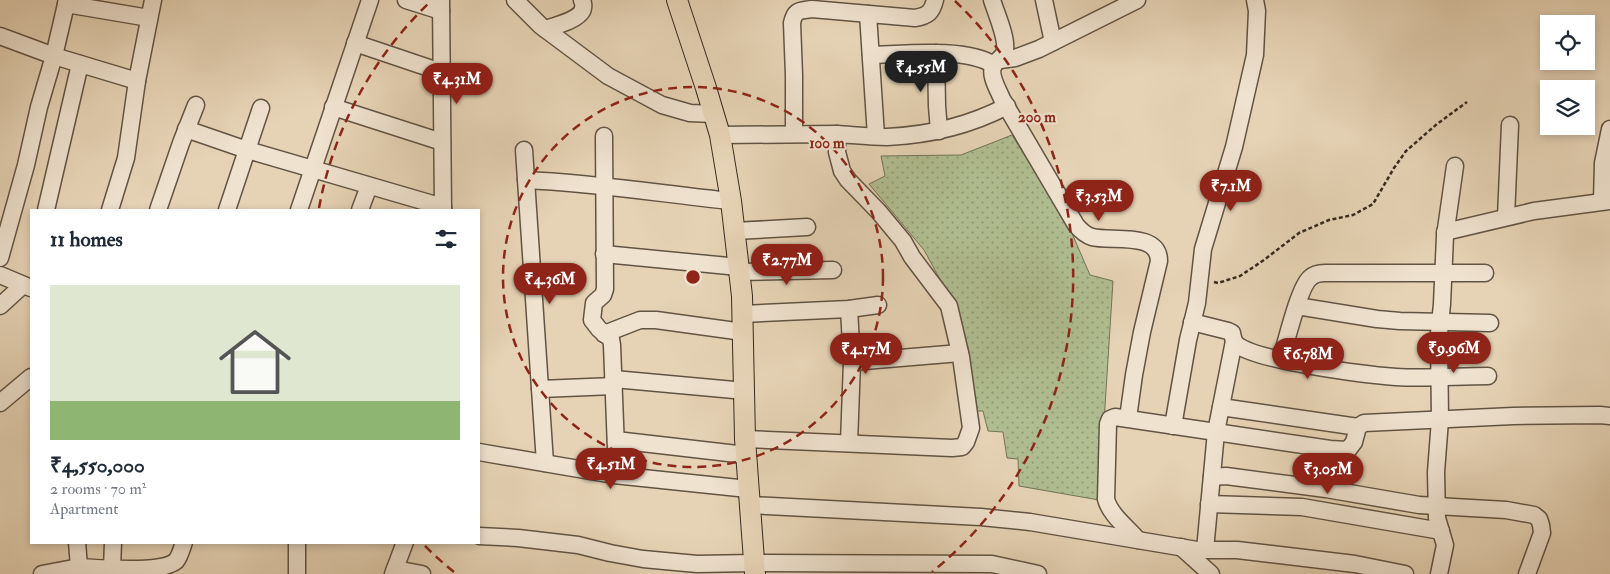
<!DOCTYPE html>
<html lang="en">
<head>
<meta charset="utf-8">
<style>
	body { margin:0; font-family:"IM FELL Double Pica",serif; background:#f2f2f3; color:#1f2937; height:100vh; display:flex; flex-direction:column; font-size:19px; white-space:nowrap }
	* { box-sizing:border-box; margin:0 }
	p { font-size:16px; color:#747a83 }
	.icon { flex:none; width:28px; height:28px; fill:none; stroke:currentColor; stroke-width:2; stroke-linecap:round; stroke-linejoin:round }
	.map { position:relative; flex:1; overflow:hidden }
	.details { position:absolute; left:30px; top:209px; width:450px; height:335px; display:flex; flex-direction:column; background:#fff; border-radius:0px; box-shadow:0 2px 8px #0003 }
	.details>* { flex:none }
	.fabs { position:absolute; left:1540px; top:15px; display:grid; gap:10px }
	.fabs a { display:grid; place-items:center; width:55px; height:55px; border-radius:0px; background:#fff; box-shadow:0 2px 8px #0003; font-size:25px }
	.price { position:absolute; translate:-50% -42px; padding:0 11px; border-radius:18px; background:#8f2418; color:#fff; font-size:16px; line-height:32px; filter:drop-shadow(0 1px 2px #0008) }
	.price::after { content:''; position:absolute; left:50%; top:30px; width:15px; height:11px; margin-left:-8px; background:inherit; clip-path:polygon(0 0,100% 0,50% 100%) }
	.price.on { background:#222; color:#fff }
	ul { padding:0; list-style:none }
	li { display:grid; align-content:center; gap:10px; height:265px; padding:0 20px }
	li span { display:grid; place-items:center; height:155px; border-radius:0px; color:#555 }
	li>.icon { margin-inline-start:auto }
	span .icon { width:90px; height:90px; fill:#fffc; stroke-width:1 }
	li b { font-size:21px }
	h2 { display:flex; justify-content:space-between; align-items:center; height:60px; padding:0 20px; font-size:21px }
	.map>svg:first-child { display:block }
	.park { fill:url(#park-dots); stroke:#737458 }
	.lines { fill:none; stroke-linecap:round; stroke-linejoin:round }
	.minor-casing { stroke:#625444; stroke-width:19 }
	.major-casing { stroke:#362a1f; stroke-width:22 }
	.path { stroke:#362a1f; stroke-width:2.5; stroke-dasharray:4 2.5; stroke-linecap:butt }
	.minor { stroke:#efe2cf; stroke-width:16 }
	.major { stroke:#e6d3b5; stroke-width:20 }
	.ring { fill:none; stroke:#8f2418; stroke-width:2.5; stroke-dasharray:9 6 }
	.centre { fill:#8f2418; stroke:#efe2cf; stroke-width:2.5 }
	.ring-label { font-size:15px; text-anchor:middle; font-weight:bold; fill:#8f2418; stroke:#efe2cf; stroke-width:4; stroke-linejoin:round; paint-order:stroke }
</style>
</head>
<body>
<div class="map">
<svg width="1610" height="574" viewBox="0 0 1610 574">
	<defs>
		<pattern id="park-dots" width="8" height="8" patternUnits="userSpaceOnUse" patternTransform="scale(1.25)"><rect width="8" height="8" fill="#b0be91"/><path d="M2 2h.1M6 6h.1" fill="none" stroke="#909b76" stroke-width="1.8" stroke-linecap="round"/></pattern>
	</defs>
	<rect width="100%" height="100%" fill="#e6d3b5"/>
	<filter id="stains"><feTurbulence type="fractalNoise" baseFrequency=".004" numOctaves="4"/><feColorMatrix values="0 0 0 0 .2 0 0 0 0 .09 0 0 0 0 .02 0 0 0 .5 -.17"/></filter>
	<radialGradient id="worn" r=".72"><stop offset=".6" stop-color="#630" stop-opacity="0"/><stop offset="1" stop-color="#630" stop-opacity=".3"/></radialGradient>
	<polygon class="park" points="1012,135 1071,231 1090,275 1113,281 1099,500 1019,486 1018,459 1007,458 1003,432 988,431 983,411 975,411 953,303 924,250 869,184 885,176 881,156 961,155"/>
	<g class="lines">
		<defs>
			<g id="minor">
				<polyline points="406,0 441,11"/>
				<polyline points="441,0 443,210"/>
				<polyline points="515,0 541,26 608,76 662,105 690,113 714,114"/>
				<path d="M 992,0 C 996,13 1007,37 1005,50 C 1004,58 997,59 994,65 C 988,74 999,91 1002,99 L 1076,225 C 1081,231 1085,235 1092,237 C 1111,242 1159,231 1159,261 L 1142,332 L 1134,375 L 1128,418"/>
				<polyline points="1044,0 1053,42"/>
				<polyline points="66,4 149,18"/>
				<polyline points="868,14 876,136"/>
				<path d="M 545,29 C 555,26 582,19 583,8 C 584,5 583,3 582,0"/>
				<polyline points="0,36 54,56 137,81"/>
				<polyline points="355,43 441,72"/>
				<polyline points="936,53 937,106 939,131"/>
				<path d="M 871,55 C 904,54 966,47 994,65"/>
				<polyline points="1000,60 1015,58 1039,49 1137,0"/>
				<polyline points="333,107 442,142"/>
				<polyline points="186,129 244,149 443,207"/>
				<path d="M 794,134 L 794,75 L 792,23 C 795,9 800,11 812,9 L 915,18 C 928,16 932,12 935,0"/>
				<path d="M 837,134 C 853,135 871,137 887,137 C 930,135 969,126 1007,106"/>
				<polyline points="720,135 837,134 837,152 842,171 848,180 879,212 903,241 912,257 949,306 961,357 971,428 966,442 962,447 952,448 745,439"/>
				<polyline points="604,136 605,289 603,295 594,303 592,320 599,329 611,339 612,345 617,475"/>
				<polyline points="524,150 545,463"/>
				<path d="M 526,180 C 595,183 663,194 731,201"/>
				<polyline points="1602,201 1603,163 1610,129"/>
				<polyline points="46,210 80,64"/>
				<polyline points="110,210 126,158 137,81 153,0"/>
				<polyline points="158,210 181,143 196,105"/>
				<polyline points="227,210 261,108"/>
				<polyline points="299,210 370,0"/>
				<polyline points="360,210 369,186"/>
				<polyline points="1506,217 1510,125"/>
				<polyline points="735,231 807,227"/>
				<polyline points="1445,232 1534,211 1610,201"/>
				<polyline points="604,254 739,267"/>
				<polyline points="0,258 26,165 39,107 54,56 67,0"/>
				<polyline points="740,272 833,270"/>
				<polyline points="0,275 31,288"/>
				<polyline points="0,306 23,285"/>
				<polyline points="1297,306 1377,319 1400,321 1490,323"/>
				<polyline points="849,309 852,362 849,443"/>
				<polyline points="743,314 849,309 878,305"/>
				<path d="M 1192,322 L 1228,331 L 1232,333 C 1233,337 1233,341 1236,344 C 1255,361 1368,375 1396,377 C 1427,379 1458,376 1488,376"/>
				<polyline points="604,334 640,320 656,320 743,332"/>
				<path d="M 1281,359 C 1286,343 1299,287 1310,278 C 1314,274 1320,273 1325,273 L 1485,273"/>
				<polyline points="852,362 960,353"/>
				<polyline points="614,379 745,391"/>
				<polyline points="540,389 614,386"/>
				<polyline points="0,403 31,377"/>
				<polyline points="1221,407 1358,427"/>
				<polyline points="1173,426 1188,340 1197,303 1203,249 1234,147 1255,55 1257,11 1255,0"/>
				<polyline points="616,440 746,455"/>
				<polyline points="479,452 614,475 748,489"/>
				<polyline points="1212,477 1226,476 1326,489 1419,505 1506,510 1534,515 1539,519 1541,525 1542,533 1527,574"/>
				<polyline points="1209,504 1302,507 1441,531"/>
				<polyline points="750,505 981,517 1030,522 1197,550 1237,550 1355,564 1405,574"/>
				<polyline points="479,536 518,538 578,545 610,553 643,559 697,564 754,563 992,564 1038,574"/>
				<path d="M 1138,540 C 1128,528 1110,515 1106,499 L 1108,424 L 1110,419 L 1115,417 L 1330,449 L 1348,450 L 1354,442 L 1358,427 L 1364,423 L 1513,416 L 1600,415 L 1610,416"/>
				<path d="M 77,542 L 79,567 C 100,568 161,574 176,561 C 180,556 182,548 184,542"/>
				<polyline points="297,542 297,574"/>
				<polyline points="1181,547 1211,574"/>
				<polyline points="1205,550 1216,432 1234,341"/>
				<polyline points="112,569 113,542"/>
				<polyline points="395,569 422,574"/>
				<polyline points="42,574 79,567"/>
				<polyline points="393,574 405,542"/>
				<polyline points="1439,574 1445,545 1437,518 1436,472 1440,420 1439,334 1442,304 1445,236 1455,166"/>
			</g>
			<polyline id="major" points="677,0 706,88 720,135 731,201 742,296 745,439 755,574"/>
		</defs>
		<use href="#minor" class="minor-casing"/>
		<use href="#major" class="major-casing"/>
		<polyline class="path" points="1214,282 1218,283 1240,276 1264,260 1299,233 1329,220 1353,215 1373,204 1394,168 1406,151 1437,124 1467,102"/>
		<use href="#minor" class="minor"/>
		<use href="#major" class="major"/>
	</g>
	<g class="ring">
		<circle cx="693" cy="277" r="190"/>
		<path d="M454 572A380 380 0 0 1 422 543M319 208A380 380 0 0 1 431 1M955 1A380 380 0 0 1 932 572"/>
	</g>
	<circle cx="693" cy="277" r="8" class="centre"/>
	<g class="ring-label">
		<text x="1037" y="122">200 m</text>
		<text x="827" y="148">100 m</text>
	</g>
	<rect width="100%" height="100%" filter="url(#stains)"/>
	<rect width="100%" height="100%" fill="url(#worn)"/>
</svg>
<div class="fabs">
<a><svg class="icon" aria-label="locate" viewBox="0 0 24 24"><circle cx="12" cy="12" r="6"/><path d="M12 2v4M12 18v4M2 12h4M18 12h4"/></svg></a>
<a><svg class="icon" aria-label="layers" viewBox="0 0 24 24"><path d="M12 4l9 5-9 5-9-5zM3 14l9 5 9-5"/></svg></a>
</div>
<b class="price on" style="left:921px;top:93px">₹4.55M</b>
<b class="price" style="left:457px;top:105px">₹4.31M</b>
<b class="price" style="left:1231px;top:212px">₹7.1M</b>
<b class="price" style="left:1099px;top:222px">₹3.53M</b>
<b class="price" style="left:787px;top:286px">₹2.77M</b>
<b class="price" style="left:550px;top:305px">₹4.36M</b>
<b class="price" style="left:1454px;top:374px">₹9.96M</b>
<b class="price" style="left:866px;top:375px">₹4.17M</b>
<b class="price" style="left:1308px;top:380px">₹6.78M</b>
<b class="price" style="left:611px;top:490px">₹4.51M</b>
<b class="price" style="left:1328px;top:495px">₹3.05M</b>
<section class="details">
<h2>11 homes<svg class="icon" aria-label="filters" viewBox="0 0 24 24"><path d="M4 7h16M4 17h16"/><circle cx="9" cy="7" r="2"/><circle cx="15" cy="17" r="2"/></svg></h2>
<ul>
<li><span style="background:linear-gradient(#dfe7d0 75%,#8fb573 0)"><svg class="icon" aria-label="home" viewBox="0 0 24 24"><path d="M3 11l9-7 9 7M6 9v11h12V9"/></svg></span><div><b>₹4,550,000</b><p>2 rooms · 70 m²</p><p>Apartment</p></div></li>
</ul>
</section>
</div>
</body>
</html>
